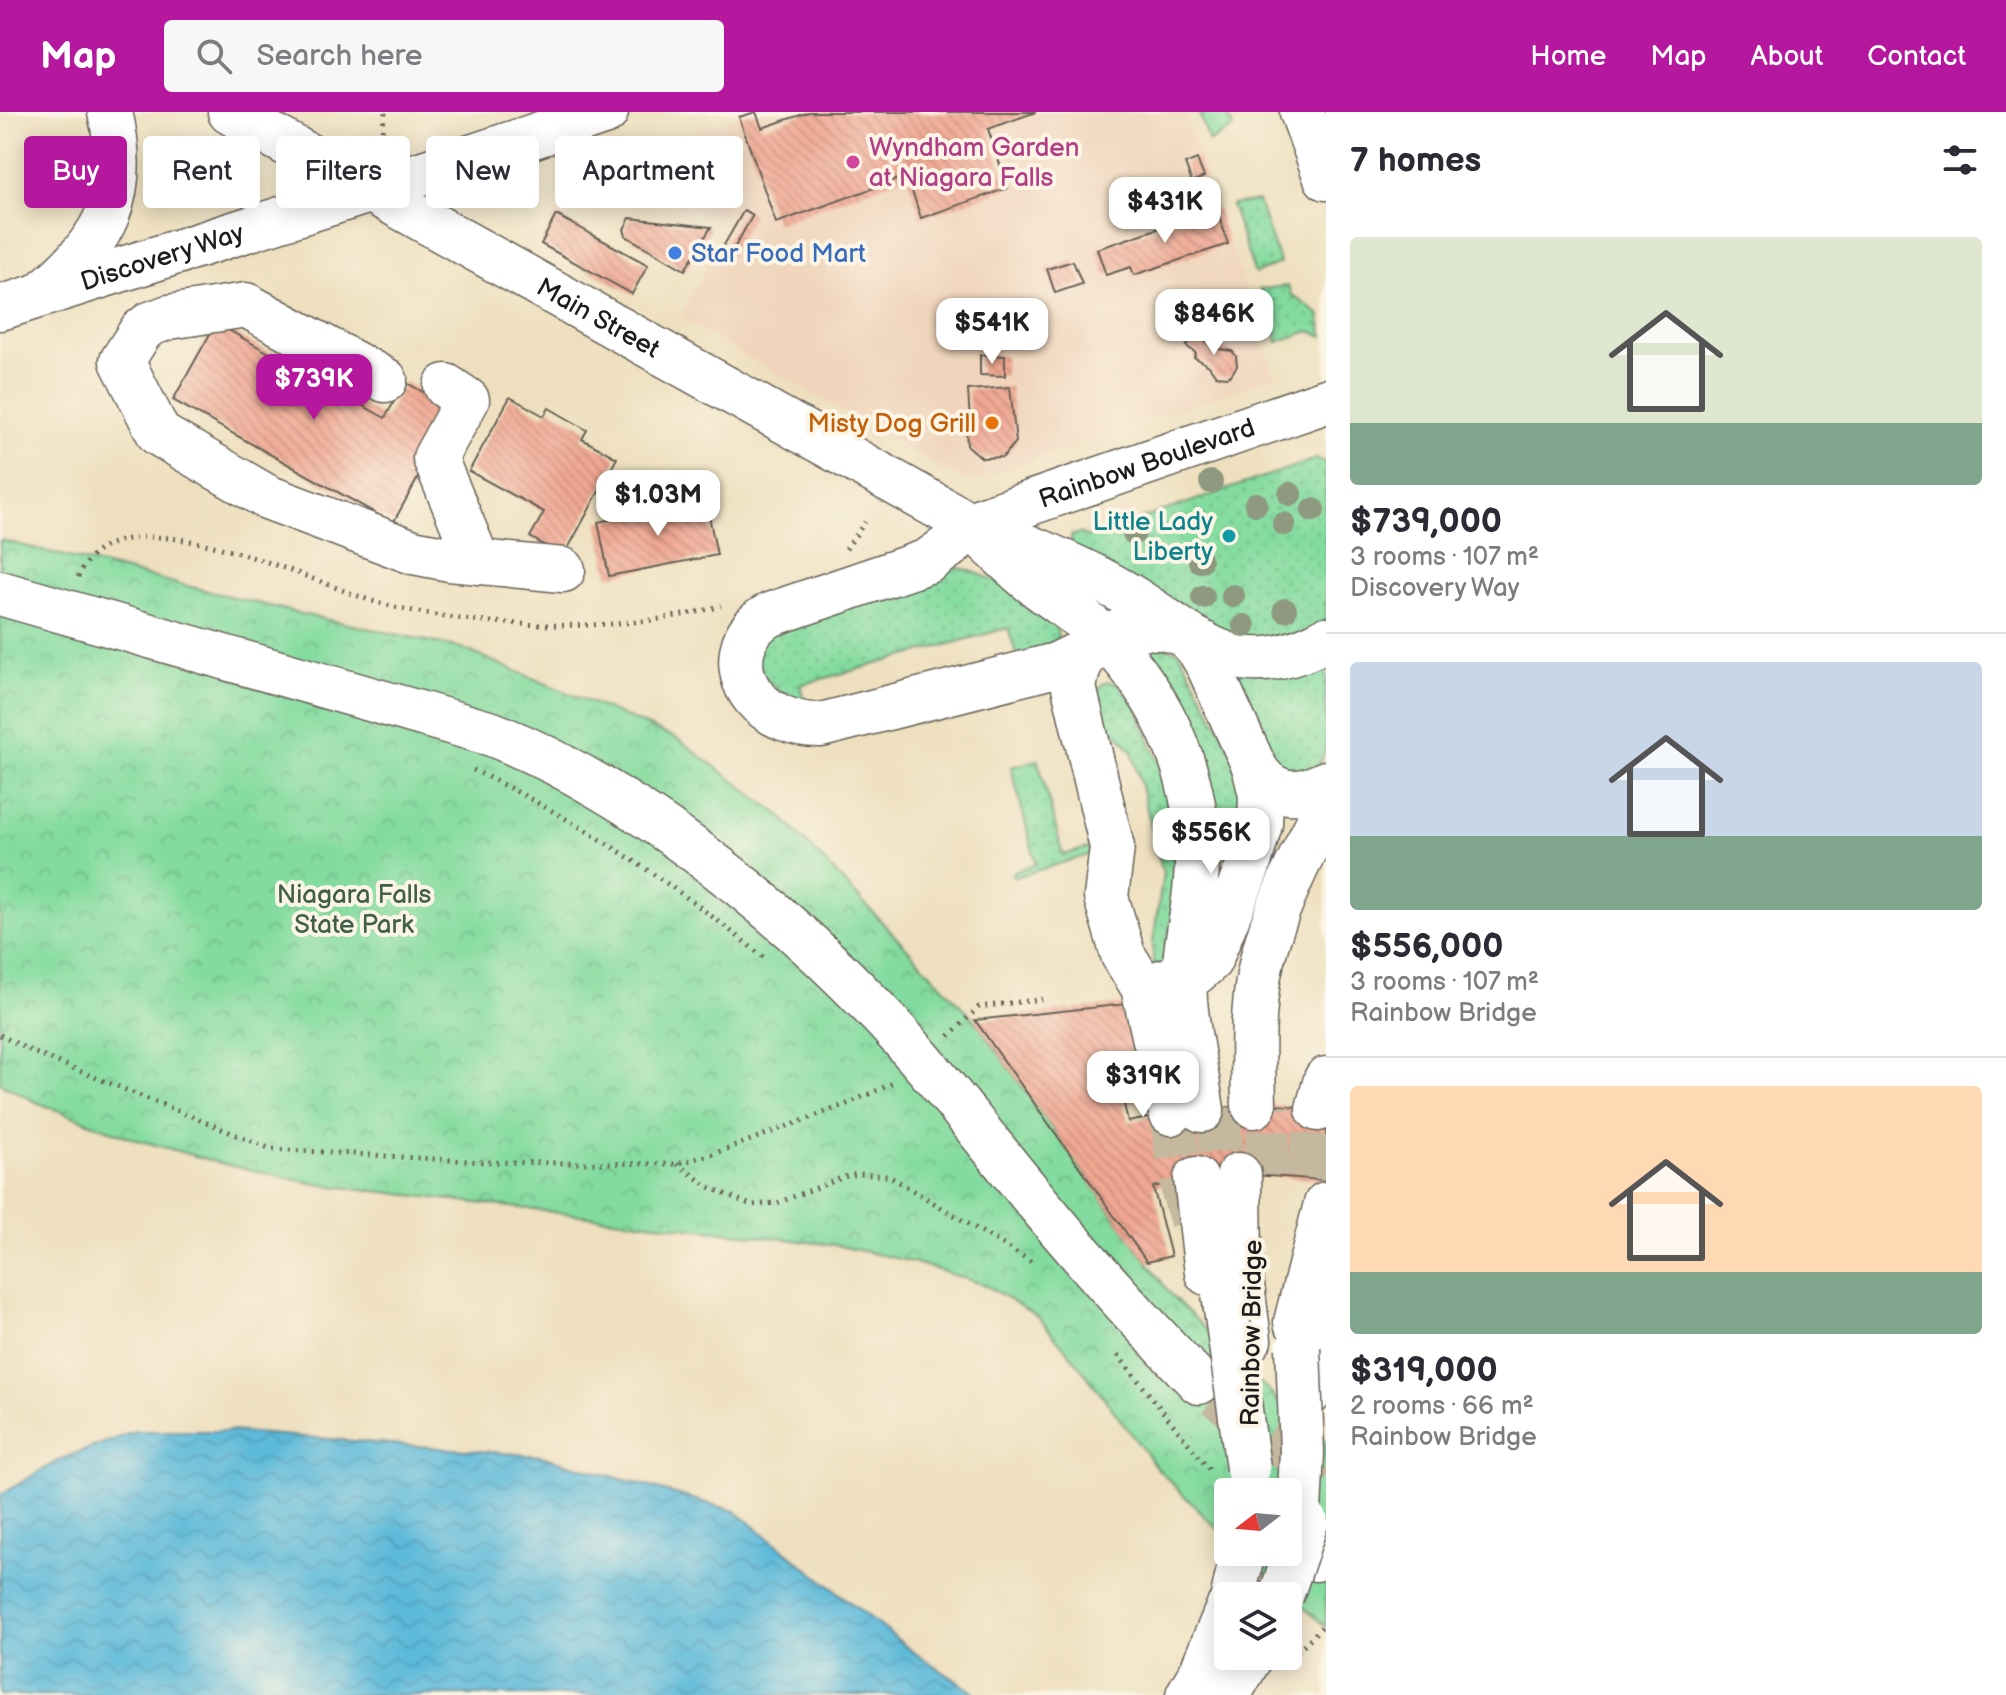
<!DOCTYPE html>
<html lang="en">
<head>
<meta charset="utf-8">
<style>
	body { margin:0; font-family:"Balsamiq Sans",sans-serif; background:#f7f7f7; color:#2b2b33; height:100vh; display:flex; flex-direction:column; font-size:30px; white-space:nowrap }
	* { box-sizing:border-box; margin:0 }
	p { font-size:26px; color:#7c7c81 }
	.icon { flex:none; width:44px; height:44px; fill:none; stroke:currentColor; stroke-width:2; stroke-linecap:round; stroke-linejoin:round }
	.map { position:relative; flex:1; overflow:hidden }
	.side { display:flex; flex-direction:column; background:#fff; width:680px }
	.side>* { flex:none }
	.hud { position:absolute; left:24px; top:24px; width:760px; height:72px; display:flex; gap:16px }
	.needle { width:52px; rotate:254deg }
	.buttons { position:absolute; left:1214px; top:1366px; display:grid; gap:16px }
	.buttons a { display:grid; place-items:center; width:88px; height:88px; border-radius:8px; background:#fff; box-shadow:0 4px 20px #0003; font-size:40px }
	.price { position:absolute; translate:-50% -68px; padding:0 18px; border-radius:16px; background:#fff; color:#222; font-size:26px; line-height:52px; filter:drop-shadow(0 2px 4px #0008) }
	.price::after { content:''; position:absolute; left:50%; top:48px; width:24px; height:18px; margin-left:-12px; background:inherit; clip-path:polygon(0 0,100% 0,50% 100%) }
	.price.selected { background:#b5179e; color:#fff }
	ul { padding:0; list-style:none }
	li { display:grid; align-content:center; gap:16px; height:424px; padding:0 24px }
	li+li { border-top:2px solid #e1e1e2 }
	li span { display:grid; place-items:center; height:248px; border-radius:8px; color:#555 }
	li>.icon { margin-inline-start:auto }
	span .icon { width:144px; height:144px; fill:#fffc; stroke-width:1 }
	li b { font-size:34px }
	h2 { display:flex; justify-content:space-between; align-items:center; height:96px; padding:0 24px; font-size:34px }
	.chip { padding:0 28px; border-radius:8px; background:#fff; box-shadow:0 4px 20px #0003; font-size:28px; line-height:72px }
	.chip.selected { background:#b5179e; color:#fff }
	header { display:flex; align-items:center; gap:48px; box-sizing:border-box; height:112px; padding:0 40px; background:#b5179e; color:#fff }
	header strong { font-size:38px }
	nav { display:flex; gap:44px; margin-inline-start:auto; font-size:28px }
	.search { width:560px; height:72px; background:#f7f7f7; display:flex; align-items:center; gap:20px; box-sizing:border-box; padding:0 28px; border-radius:8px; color:#7c7c81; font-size:30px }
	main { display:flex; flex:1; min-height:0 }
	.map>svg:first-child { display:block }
	.built { fill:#f0d5bc }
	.grass { fill:url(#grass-dots); stroke:#507c5e; stroke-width:2 }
	.park { fill:url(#park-crowns); stroke:#507c5e; stroke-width:2 }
	.water { fill:url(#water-waves); stroke:#3c6a7a; stroke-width:2 }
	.building { fill:url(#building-back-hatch) }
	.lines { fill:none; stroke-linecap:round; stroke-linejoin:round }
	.minor-tunnel { stroke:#c4b99e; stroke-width:44; stroke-dasharray:44 22; stroke-linecap:butt }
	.highway-tunnel { stroke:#c4b99e; stroke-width:44; stroke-dasharray:44 22; stroke-linecap:butt }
	.minor-casing { stroke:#666155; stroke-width:47 }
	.major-casing { stroke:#666155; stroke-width:47 }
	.highway-casing { stroke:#666155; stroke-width:47 }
	.path { stroke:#666155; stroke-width:5; stroke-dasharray:2 6; stroke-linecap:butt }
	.minor { stroke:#fff; stroke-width:44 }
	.major { stroke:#fff; stroke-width:44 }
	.highway { stroke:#fff; stroke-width:44 }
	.highway-bridge-casing { stroke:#666155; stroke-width:47; stroke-linecap:butt }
	.highway-bridge { stroke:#fff; stroke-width:44 }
	.tree { fill:#8e997f }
	.hotel-dot { fill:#d1479c; stroke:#fcf5e5; stroke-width:3 }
	.shop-dot { fill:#3f7fe0; stroke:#fcf5e5; stroke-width:3 }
	.food-dot { fill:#e8710a; stroke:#fcf5e5; stroke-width:3 }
	.culture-dot { fill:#0f9aa8; stroke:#fcf5e5; stroke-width:3 }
	.labels { text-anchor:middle; stroke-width:8; stroke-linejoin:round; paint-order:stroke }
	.hotel-label { font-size:26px; fill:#b23c85; stroke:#fcf5e5; text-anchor:start }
	.shop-label { font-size:26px; fill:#366cbe; stroke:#fcf5e5; text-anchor:start }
	.street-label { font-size:26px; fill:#1c1c1c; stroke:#fcf5e5 }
	.food-label { font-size:26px; fill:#c56008; stroke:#fcf5e5; text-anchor:end }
	.culture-label { font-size:26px; fill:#0d838f; stroke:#fcf5e5; text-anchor:end }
	.park-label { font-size:26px; fill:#405f4a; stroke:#fcf5e5 }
</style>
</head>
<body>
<header>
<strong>Map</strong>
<div class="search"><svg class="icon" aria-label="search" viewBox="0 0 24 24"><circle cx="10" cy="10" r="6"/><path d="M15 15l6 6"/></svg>Search here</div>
<nav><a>Home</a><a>Map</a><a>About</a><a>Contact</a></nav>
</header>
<main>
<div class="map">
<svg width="1326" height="1583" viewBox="0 0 1326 1583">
	<defs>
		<pattern id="grass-dots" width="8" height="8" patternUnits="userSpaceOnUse" patternTransform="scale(2)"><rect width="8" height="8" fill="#83db9f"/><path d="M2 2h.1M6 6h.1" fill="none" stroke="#71bb88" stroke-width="1.8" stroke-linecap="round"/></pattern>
		<pattern id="park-crowns" width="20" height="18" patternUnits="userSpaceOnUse" patternTransform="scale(2)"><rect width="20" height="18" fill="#83db9f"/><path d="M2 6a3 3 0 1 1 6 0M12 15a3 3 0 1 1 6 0" fill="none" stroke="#71bb88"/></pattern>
		<pattern id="water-waves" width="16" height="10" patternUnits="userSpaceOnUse" patternTransform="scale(2)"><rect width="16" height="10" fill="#5bb9d9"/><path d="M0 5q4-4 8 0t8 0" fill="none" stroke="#4f9eba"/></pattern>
		<pattern id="building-back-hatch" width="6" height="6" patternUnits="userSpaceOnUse" patternTransform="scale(2)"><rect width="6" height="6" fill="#efa792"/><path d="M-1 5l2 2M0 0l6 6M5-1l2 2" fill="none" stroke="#cc8f7d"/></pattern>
	</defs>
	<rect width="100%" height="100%" fill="#fcf5e5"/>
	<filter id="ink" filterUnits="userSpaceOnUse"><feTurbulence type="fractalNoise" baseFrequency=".0125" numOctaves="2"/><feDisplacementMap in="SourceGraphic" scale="16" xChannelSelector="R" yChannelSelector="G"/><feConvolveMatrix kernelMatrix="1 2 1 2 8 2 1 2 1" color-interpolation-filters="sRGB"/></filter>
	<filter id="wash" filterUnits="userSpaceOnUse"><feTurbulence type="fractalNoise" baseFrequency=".006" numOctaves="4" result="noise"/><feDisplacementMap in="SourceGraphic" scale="32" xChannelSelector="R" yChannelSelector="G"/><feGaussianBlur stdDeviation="1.8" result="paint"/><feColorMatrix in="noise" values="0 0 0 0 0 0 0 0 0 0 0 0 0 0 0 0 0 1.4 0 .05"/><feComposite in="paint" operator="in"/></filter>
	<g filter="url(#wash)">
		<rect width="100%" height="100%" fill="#eee0bf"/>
		<polygon class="built" points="751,0 1185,0 1275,264 979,367 962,368 680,206 733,104 697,100 674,95 654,33"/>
		<g class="grass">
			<polygon points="1199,0 1227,0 1233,16 1209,30"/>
			<polygon points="1258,89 1280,151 1255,162 1231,93"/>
			<polygon points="1288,174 1292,183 1319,202 1323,224 1309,219 1278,230 1260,177"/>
			<polygon points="1316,347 1326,351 1326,511 1307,524 1234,528 1072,437 1071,424 1079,421 1088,425"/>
			<path d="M 953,455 C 978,457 1044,490 1055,513 C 1058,518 1058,525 1058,531 L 1020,554 L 1008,516 L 800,573 L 806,596 L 802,601 L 753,554 L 759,523 Z"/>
			<polygon points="1135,526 1179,539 1250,674 1235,722 1224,721 1216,713"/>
			<polygon points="1326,542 1326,638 1318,654 1283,663 1227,560"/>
			<polygon points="1114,570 1119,572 1137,596 1175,690 1179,771 1162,856 1153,859 1153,831 1163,761 1132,639 1099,601 1097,578 1104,571"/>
			<polygon points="1038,648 1063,743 1087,736 1091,738 1089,743 1015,765 1012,762 1014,759 1036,752 1011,655"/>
		</g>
		<polygon class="park" points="0,428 310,504 461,536 678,627 781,704 975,908 1171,1183 1300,1310 1326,1328 1326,1515 1241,1440 1288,1440 1288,1380 1228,1380 1228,1428 1157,1356 1075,1248 1038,1205 985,1173 913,1150 835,1133 316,1072 224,1052 131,1026 36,990 0,971"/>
		<polygon class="water" points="136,1319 230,1319 541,1344 735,1399 912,1539 978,1583 0,1583 0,1383 61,1347"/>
		<g id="blocks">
			<g class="building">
				<polygon points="756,0 762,16 809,0 1036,0 988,17 1008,76 921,106 907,64 776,111 739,5"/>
				<polygon points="1197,47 1204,65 1192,70 1185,52"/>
				<polygon points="1217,97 1228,132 1134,163 1131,155 1106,163 1097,137"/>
				<polygon points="744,98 753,103 725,152 716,147"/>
				<polygon points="556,103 648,153 632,182 541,132"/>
				<polygon points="630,106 711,115 685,158 626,124 624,117"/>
				<polygon points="1073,149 1082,172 1055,181 1047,157"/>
				<polygon points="216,211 385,306 405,270 448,294 429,346 393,411 173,288"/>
				<polygon points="1194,222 1219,237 1232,239 1236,244 1237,254 1231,263 1227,265 1216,264 1209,254 1194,245 1196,241 1186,234"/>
				<polygon points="980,243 1005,244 1005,264 980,263"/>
				<polygon points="1010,275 1016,330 1003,345 982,346 967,333 966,313 970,309 968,278"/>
				<polygon points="510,285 544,304 549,296 587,318 582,327 617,346 564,444 530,425 544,400 469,359"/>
				<polygon points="706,389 717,443 609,464 598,410"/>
				<polygon points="1127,892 1144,987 1124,992 1128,1010 1172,1001 1230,995 1277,993 1326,998 1326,1068 1253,1063 1181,1069 1153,1075 1171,1144 1147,1150 975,908"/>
			</g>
		</g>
	</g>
	<g filter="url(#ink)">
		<use href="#blocks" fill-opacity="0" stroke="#666155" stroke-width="2"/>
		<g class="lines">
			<polyline class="minor-tunnel" points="1216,1283 1326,1367"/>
			<g class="highway-tunnel">
				<polyline points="1218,996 1223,1064"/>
				<polyline points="1171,1001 1183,1079 1193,1113"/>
				<polyline points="1267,1063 1268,994"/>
				<polyline points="1309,1066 1318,997"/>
			</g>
			<defs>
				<g id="minor">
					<path id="s1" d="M 0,196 L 369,79"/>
					<polyline points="385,268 246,193 169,205 150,212 141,219 122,249 159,322 267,385 413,440 449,447 563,458"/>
					<polyline points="446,274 467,288 435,346 478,450"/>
					<path d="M 969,412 L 952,432 L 928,449 L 772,502 C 740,515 731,557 754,585 C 769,604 798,614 821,613 L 1056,553 L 1091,536 L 1113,522 L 1132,515 L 1163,516 L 1185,522 L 1199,538 L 1208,553 L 1254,654 L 1261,683 L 1260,712 L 1248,754 L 1210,848 L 1195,861 L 1143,875"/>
					<path d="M 0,481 L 492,622 C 631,677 770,788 873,895 C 924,948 968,1005 1014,1062 C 1072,1134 1134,1203 1199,1270"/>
					<polyline points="1091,536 1079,553 1074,575 1112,735 1106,785 1123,843 1143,875 1170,994"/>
					<path d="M 1254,654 C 1271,684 1296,686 1326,671"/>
				</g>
				<g id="major">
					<path id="s2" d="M 230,0 L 969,412 L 1326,289"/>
					<polyline points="369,79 606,0"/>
					<path d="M 42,181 C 106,129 130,83 110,0"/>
				</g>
				<g id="highway">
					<polyline points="1302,0 1326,66"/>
					<path d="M 969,412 C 988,430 1007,449 1027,466 C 1057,491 1091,509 1117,538 C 1173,602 1204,683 1196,768 C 1194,801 1185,832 1184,865 C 1184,909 1196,955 1202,998"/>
					<path d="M 986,419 C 1033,436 1078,454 1121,479 C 1198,523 1232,578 1326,527"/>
					<path d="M 1254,994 C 1253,940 1250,883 1267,830 C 1281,783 1304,739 1326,695"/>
					<polyline points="1318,997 1326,967"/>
					<polyline points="1171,1001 1170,994 1180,934"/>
					<polyline points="1239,1063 1240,1158 1249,1228"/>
					<polyline points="1196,1067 1207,1161"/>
					<polyline points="1296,1210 1326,1092"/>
					<polyline points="1309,1282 1318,1209 1326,1178"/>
					<polyline points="1316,1447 1326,1430"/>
					<polyline points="1233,1484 1243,1440"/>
					<polyline points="1188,1583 1201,1561 1228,1496"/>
					<polyline points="1228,1583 1251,1544"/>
				</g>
			</defs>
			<use href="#minor" class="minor-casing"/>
			<use href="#major" class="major-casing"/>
			<use href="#highway" class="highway-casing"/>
			<g class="path">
				<polyline points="381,26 385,0"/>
				<polyline points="846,437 865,410"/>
				<path d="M 78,465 C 117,370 313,472 379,491 C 409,499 443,505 474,508 C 556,517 642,516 721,494"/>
				<path d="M 473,658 C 577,707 675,772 763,845"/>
				<polyline points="0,923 33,940 271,1037 484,1050 676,1052 713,1042 847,992 893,971"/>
				<polyline points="949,924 979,895 1042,887"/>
				<polyline points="677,1052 709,1075 751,1093 777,1091 847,1064 859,1062 889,1064 1032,1150"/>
				<polyline points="1118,1243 1211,1360"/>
				<polyline points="1286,1550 1326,1511"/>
			</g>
			<use href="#minor" class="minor"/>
			<use href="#major" class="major"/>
			<use href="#highway" class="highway"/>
			<defs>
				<g id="highway-bridge">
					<polyline points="1224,1182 1248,1356"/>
					<polyline points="1297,1437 1302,1340 1298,1236"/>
					<polyline points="1281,1484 1306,1410"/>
				</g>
			</defs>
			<use href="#highway-bridge" class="highway-bridge-casing"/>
			<use href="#highway-bridge" class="highway-bridge"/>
		</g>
		<g class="tree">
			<circle cx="1211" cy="370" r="12"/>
			<circle cx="1290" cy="382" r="12"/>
			<circle cx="1256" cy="392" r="12"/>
			<circle cx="1313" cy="398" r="12"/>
			<circle cx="1284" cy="412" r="12"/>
			<circle cx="1134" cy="421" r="12"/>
			<circle cx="1200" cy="449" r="12"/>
			<circle cx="1233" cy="484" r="12"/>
			<circle cx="1203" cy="485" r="12"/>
			<circle cx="1285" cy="498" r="12"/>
			<circle cx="1244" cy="514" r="12"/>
		</g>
	</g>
	<circle class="hotel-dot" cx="853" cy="50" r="8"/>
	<circle class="shop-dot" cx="675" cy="141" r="8"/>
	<circle class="food-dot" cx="992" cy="311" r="8"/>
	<circle class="culture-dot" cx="1229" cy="424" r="8"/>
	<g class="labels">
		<g class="hotel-label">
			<text x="869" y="44">Wyndham Garden<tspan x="869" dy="30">at Niagara Falls</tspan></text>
		</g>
		<g class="shop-label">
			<text x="691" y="150">Star Food Mart</text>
		</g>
		<g class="street-label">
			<text dy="9" stroke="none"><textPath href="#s1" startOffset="170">Discovery Way</textPath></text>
			<text dy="9" stroke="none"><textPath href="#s2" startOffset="422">Main Street</textPath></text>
			<text dy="9" stroke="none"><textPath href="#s2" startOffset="1034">Rainbow Boulevard</textPath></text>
			<text transform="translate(1251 1221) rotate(-89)" y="9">Rainbow Bridge</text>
		</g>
		<g class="food-label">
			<text x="976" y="320">Misty Dog Grill</text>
		</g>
		<g class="culture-label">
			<text x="1213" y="418">Little Lady<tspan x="1213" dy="30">Liberty</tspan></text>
		</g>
		<g class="park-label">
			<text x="354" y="791">Niagara Falls<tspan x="354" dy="30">State Park</tspan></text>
		</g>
	</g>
</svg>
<div class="buttons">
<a><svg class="needle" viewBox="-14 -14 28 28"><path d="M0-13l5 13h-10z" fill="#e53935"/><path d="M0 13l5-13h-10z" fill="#7c7c81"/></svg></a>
<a><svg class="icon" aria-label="layers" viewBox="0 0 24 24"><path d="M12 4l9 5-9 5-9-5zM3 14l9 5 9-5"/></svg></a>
</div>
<b class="price" style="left:1165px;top:133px">$431K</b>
<b class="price" style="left:1214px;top:245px">$846K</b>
<b class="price" style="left:992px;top:254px">$541K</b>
<b class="price selected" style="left:314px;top:310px">$739K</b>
<b class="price" style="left:658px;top:426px">$1.03M</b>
<b class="price" style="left:1211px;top:764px">$556K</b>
<b class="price" style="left:1143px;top:1007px">$319K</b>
<div class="hud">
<a class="chip selected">Buy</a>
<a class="chip">Rent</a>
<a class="chip">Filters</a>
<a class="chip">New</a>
<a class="chip">Apartment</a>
</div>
</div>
<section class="side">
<h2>7 homes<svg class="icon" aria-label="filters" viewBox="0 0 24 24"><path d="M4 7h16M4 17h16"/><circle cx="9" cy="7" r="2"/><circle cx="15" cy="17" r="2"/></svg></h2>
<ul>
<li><span style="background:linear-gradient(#dfe7d0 75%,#7fa58c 0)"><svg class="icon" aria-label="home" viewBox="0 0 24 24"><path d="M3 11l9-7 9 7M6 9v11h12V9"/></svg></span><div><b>$739,000</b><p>3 rooms · 107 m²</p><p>Discovery Way</p></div></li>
<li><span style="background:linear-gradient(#c9d6e8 70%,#7fa58c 0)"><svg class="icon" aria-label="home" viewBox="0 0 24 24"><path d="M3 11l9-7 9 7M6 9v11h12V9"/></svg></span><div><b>$556,000</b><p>3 rooms · 107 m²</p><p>Rainbow Bridge</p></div></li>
<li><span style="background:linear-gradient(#ffd9b3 75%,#7fa58c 0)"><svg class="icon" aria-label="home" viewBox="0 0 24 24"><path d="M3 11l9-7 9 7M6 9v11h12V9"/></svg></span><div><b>$319,000</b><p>2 rooms · 66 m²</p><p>Rainbow Bridge</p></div></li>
</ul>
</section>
</main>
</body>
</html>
